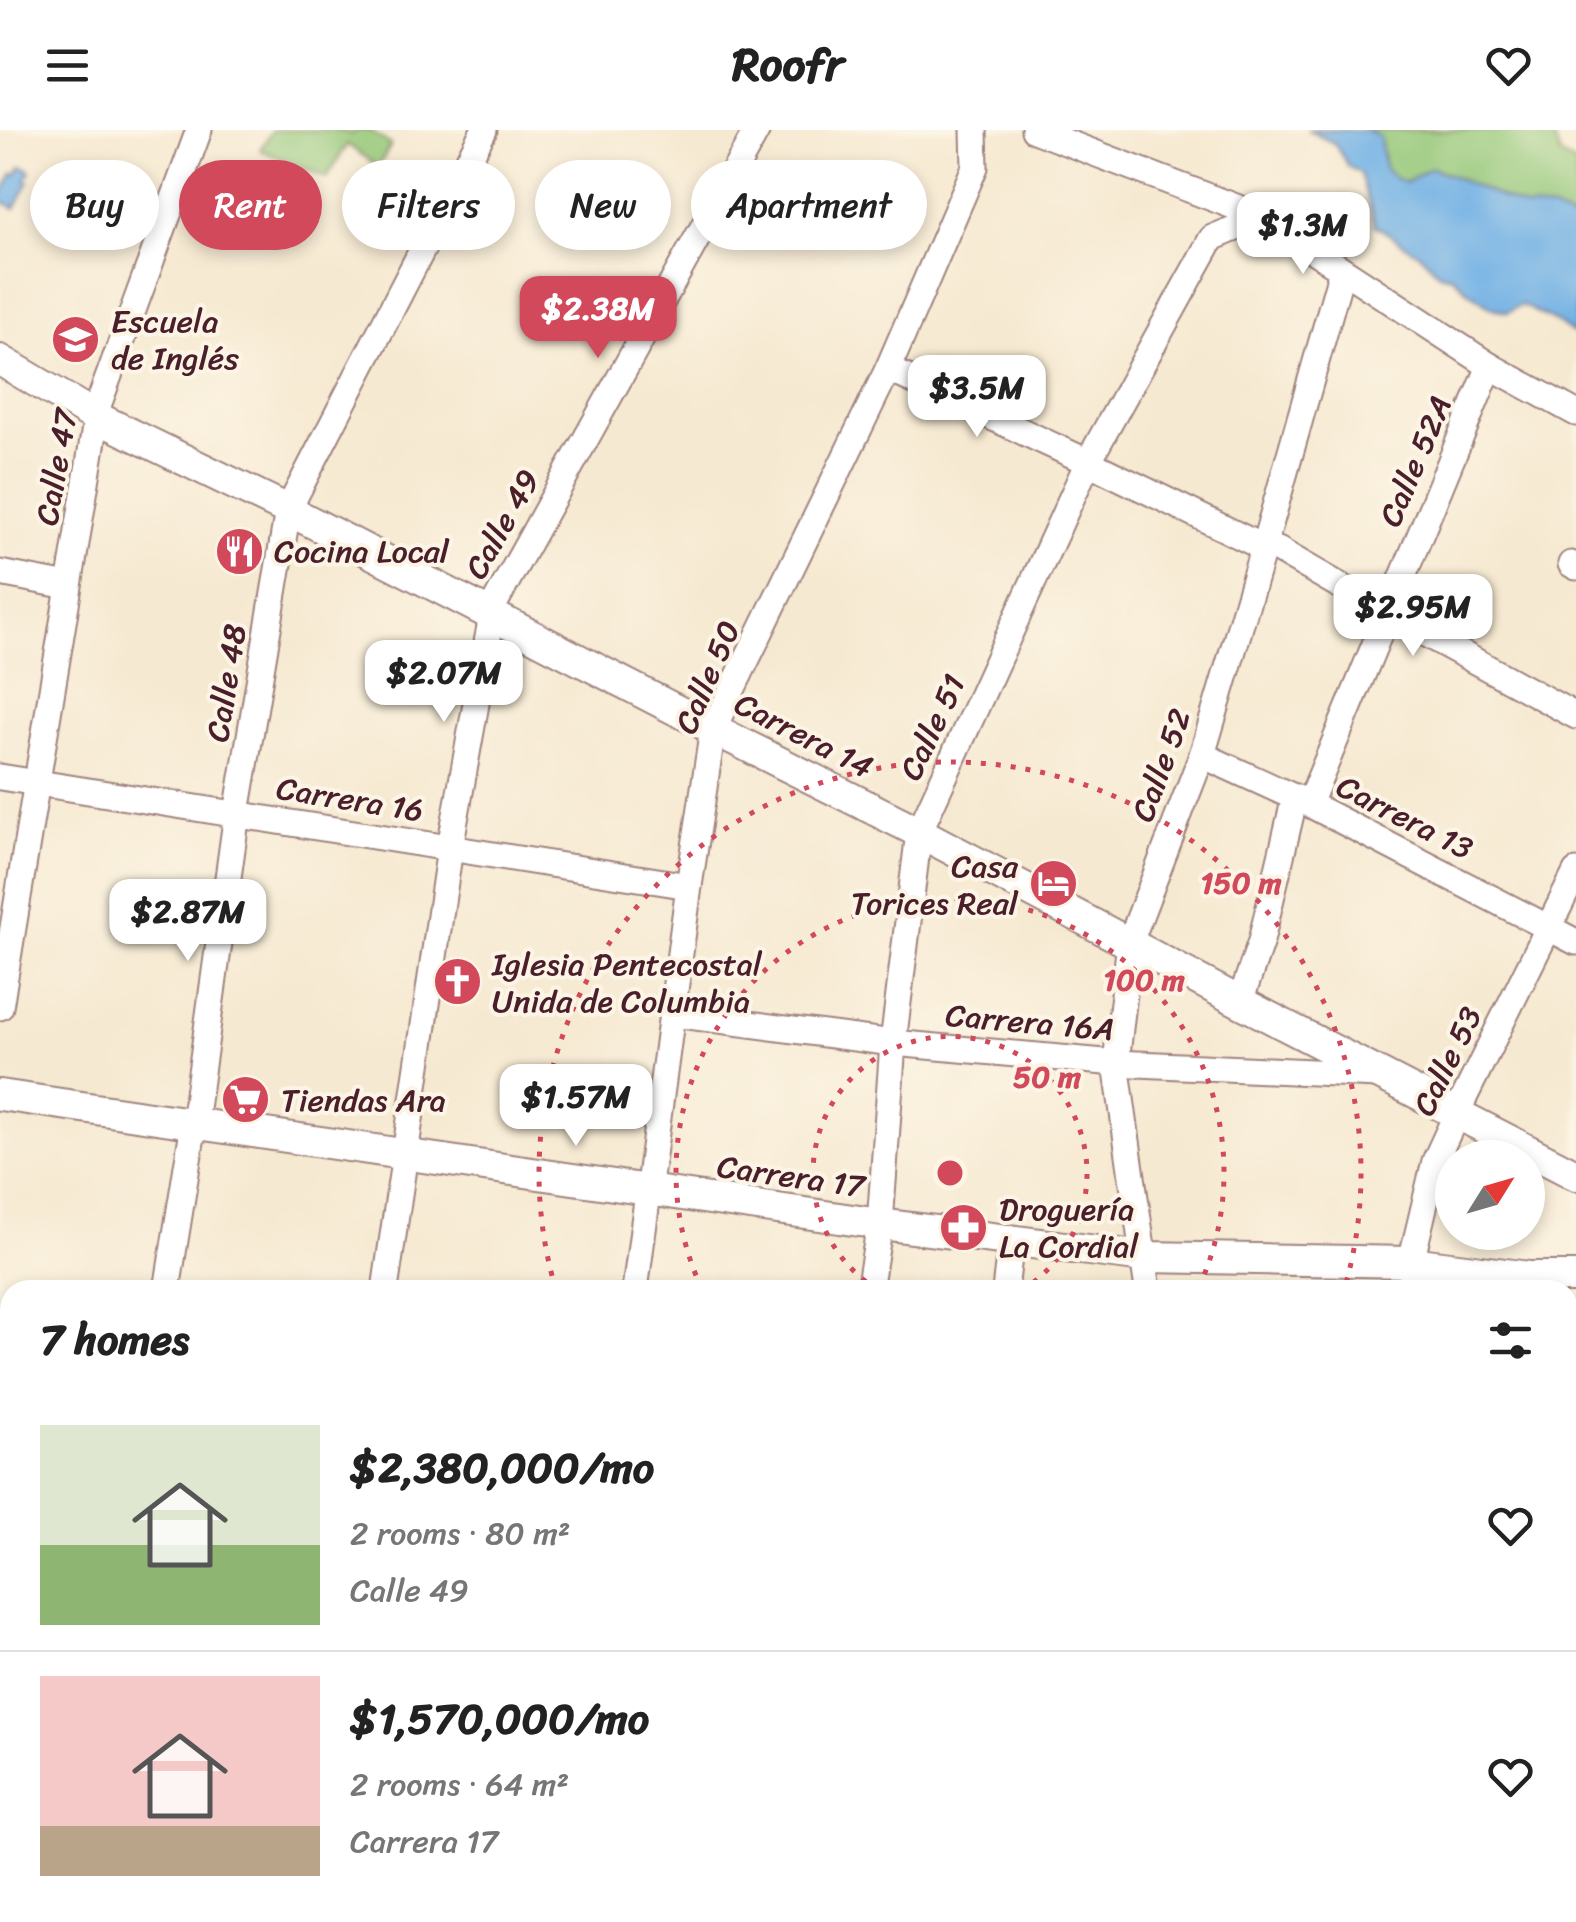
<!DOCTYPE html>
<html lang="en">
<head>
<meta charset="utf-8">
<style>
	body { margin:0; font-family:Sriracha,sans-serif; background:#f6f6f6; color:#222; height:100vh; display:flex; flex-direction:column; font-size:38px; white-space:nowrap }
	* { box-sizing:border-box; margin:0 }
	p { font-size:32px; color:#767676 }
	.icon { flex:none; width:55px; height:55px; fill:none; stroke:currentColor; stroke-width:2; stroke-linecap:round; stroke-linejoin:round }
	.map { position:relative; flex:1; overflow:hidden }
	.sheet { position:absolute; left:0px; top:1150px; width:1578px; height:642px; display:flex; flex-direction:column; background:#fff; border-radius:30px 30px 0 0; box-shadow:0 5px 15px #0003 }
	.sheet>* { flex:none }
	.banner { position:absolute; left:30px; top:30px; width:1000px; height:90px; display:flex; gap:20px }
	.needle { width:65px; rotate:53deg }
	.fabs { position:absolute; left:1435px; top:1010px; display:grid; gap:20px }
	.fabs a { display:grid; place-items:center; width:110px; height:110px; border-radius:50%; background:#fff; box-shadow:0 5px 15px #0003; font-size:50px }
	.price { position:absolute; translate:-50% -85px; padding:0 22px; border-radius:20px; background:#fff; color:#222; font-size:32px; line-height:65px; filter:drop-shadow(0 2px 5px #0008) }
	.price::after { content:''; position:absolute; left:50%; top:60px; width:30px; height:22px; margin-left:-15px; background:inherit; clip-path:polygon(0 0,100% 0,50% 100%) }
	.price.current { background:#d1495b; color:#fff }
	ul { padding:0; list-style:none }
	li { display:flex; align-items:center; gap:30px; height:250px; padding:0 40px }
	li+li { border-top:2px solid #e0e0e0 }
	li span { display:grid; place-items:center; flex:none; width:280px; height:200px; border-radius:0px; color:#555 }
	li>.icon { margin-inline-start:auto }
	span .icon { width:120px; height:120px; fill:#fffc; stroke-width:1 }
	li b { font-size:42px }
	h2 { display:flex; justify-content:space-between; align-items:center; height:120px; padding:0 40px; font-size:42px }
	.tag { padding:0 35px; border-radius:45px; background:#fff; box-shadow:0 5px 15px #0003; font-size:35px; line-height:90px }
	.tag.current { background:#d1495b; color:#fff }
	header { display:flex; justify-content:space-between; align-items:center; height:130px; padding:0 40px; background:#fff; font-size:45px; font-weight:700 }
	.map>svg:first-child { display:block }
	.green { fill:#95c879; stroke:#707452; stroke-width:2.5 }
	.water { fill:#71b1e5; stroke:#5e6888; stroke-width:2.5 }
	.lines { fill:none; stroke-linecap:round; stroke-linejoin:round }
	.minor-casing { stroke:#a0847e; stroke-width:29 }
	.major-casing { stroke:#a0847e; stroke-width:34 }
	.minor { stroke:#fff; stroke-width:25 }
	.major { stroke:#fff; stroke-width:30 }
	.ring { fill:none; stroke:#d1495b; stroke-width:5; stroke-dasharray:5 10 }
	.labels { text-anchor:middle; stroke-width:8; stroke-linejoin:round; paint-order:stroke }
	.poi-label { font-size:32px; fill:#4a1f2b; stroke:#fcf5e5; text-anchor:start }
	.street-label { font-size:32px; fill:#4a1f2b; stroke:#fcf5e5 }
	.centre { fill:#d1495b; stroke:#fcf5e5; stroke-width:5 }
	.ring-label { font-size:30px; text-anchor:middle; font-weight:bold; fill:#d1495b; stroke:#fcf5e5; stroke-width:8; stroke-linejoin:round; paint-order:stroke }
</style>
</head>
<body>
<header><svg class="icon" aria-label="menu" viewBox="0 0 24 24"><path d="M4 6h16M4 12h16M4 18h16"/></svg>Roofr<svg class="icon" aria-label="heart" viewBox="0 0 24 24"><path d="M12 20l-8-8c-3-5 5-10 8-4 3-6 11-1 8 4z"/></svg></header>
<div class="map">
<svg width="1576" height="1792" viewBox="0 0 1576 1792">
	<rect width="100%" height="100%" fill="#fcf5e5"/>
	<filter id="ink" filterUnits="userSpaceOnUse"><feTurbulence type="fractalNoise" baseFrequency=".01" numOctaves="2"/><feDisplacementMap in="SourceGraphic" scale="20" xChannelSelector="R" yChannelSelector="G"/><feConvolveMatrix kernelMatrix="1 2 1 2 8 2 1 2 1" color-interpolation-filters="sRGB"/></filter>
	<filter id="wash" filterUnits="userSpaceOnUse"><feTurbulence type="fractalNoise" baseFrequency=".0048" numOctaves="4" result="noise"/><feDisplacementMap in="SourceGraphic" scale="40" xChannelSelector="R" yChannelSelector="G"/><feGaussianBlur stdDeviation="2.25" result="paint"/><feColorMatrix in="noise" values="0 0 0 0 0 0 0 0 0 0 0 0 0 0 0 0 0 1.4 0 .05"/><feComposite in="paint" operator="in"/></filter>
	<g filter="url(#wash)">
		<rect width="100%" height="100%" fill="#f6e9d1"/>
		<g class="green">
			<polygon points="272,0 340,0 352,4 357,0 369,0 391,15 378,37 347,14 327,48 260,20"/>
			<polygon points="1366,0 1551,0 1560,25 1576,35 1576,91 1553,80 1525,78 1431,37 1405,53 1395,48 1384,38 1383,24"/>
			<polygon points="386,1782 389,1784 384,1792 342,1792 347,1783"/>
		</g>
		<g class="water">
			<polygon points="1307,0 1366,0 1380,7 1384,38 1395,48 1405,53 1431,37 1525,78 1553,80 1576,91 1576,206 1560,194 1521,175 1507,182 1491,177 1469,162 1453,146 1439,143 1421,125 1375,95 1360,43 1348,36 1334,13"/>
			<polygon points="21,36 29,39 30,43 25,49 29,51 15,78 0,70 0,67 13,43 17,44"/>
		</g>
	</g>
	<g filter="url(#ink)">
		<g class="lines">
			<defs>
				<g id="minor">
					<polyline points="1034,0 1262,87 1490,236 1576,283"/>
					<polyline points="888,239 1088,332 1254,413"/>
					<polyline points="1278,420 1387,483 1576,586"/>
					<polyline points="1571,434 1576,437"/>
					<polyline points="0,443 68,456"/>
					<polyline points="1202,625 1309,674 1576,812"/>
					<polyline points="0,647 689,756"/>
					<polyline points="1309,674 1490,236"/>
					<polyline points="1240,872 1261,811 1295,667"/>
					<polyline points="0,877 99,273 199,0"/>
					<polyline points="673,884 893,913 1116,933 1378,945"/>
					<polyline points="167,1160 194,993 237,683 288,380 484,0"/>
					<polyline points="385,1160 450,718 492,485 496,471 757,0"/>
					<polyline points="635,1160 689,756 713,599 888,239 975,37 974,0"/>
					<polyline points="869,1160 880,1094 893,913 919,702 1088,332 1212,108 1262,87"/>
					<polyline points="1005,1160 1011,1110"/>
					<polyline points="1148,1160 1116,933 1130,812 1202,625 1264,416 1342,140"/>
					<polyline points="1411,1160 1411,1132 1435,1031 1464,968 1576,742"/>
					<polyline points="0,1210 10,1212"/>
					<polyline points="1568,1410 1576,1410"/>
					<polyline points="0,1565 10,1566"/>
					<polyline points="1568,1677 1576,1678"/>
					<polyline points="911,1782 1000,1792"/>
					<polyline points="1214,1782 1215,1792"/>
					<polyline points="1545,1782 1545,1792"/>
					<polyline points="268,1792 272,1782"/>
					<polyline points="428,1792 429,1782"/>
					<polyline points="550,1792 552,1782"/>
					<polyline points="774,1792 776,1782"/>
					<polyline points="1415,1792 1423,1782"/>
					<polyline points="1509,1792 1515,1782"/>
				</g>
				<g id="major">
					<polyline points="0,230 96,287 288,380 713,599 919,702 1240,872 1576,1045"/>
					<polyline points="0,965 880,1094 1145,1127 1411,1132 1529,1147 1576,1147"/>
				</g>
			</defs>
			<use href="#minor" class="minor-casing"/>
			<use href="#major" class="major-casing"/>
			<use href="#minor" class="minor"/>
			<use href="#major" class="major"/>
		</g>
	</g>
	<g class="ring">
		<path d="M878 1160A137 137 0 1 1 1022 1160"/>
		<path d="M702 1159A274 274 0 1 1 1198 1159"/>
		<path d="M556 1160A411 411 0 1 1 1344 1160"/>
	</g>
	<defs>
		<symbol id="school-disc" viewBox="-11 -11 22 22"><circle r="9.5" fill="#d1495b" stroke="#fcf5e5"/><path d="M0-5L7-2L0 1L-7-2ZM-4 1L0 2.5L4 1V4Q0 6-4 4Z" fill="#fff"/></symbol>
		<symbol id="restaurant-disc" viewBox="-11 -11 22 22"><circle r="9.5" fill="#d1495b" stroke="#fcf5e5"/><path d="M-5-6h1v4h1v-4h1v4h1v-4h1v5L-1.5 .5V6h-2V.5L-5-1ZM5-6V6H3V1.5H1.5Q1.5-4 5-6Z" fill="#fff"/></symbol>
		<symbol id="hotel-disc" viewBox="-11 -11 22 22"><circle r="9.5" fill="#d1495b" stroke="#fcf5e5"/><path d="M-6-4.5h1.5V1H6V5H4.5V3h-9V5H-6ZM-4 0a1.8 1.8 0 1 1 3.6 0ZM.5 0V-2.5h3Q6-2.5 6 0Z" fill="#fff"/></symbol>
		<symbol id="church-disc" viewBox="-11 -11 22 22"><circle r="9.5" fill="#d1495b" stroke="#fcf5e5"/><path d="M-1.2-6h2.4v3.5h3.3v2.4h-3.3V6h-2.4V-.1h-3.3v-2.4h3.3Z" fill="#fff"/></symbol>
		<symbol id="supermarket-disc" viewBox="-11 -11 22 22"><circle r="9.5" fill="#d1495b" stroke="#fcf5e5"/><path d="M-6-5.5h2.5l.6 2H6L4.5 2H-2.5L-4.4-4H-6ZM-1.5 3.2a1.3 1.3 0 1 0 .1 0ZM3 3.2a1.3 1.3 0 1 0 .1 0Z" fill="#fff"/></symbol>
		<symbol id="pharmacy-disc" viewBox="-11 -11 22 22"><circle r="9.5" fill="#d1495b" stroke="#fcf5e5"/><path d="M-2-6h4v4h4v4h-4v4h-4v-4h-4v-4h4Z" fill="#fff"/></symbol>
	</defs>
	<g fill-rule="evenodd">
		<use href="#school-disc" x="48" y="182" width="55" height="55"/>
		<use href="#restaurant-disc" x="212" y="394" width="55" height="55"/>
		<use href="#hotel-disc" x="1026" y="726" width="55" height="55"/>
		<use href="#church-disc" x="430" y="824" width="55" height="55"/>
		<use href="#supermarket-disc" x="218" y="942" width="55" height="55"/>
		<use href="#pharmacy-disc" x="936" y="1070" width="55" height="55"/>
	</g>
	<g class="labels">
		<g class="poi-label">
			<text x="111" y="202">Escuela<tspan x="111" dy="37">de Inglés</tspan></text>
			<text x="274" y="432">Cocina Local</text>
			<text x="1018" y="747" text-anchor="end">Casa<tspan x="1018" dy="37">Torices Real</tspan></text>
			<text x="492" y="845">Iglesia Pentecostal<tspan x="492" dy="37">Unida de Columbia</tspan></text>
			<text x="281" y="981">Tiendas Ara</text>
			<text x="999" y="1090">Droguería<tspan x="999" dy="37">La Cordial</tspan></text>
		</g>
		<g class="street-label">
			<text transform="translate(1415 331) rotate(-67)" y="11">Calle 52A</text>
			<text transform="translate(56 337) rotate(-80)" y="11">Calle 47</text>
			<text transform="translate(502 394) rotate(-61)" y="11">Calle 49</text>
			<text transform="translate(707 547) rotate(-67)" y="11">Calle 50</text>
			<text transform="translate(226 553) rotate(-81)" y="11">Calle 48</text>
			<text transform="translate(932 597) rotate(-65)" y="11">Calle 51</text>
			<text transform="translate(804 605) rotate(27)" y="11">Carrera 14</text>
			<text transform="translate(1161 635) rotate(-70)" y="11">Calle 52</text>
			<text transform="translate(350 669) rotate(9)" y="11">Carrera 16</text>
			<text transform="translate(1405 687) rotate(27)" y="11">Carrera 13</text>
			<text transform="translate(1030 892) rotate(5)" y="11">Carrera 16A</text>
			<text transform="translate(1447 931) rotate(-64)" y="11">Calle 53</text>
			<text transform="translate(791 1046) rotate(8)" y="11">Carrera 17</text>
		</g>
	</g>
	<circle cx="950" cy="1043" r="15" class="centre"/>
	<g class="ring-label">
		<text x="1241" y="763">150 m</text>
		<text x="1144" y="860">100 m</text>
		<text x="1047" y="957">50 m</text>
	</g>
</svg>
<div class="fabs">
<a><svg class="needle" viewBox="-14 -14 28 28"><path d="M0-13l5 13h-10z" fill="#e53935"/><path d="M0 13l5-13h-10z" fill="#767676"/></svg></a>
</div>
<b class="price" style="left:1303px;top:147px">$1.3M</b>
<b class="price current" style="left:598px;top:231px">$2.38M</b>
<b class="price" style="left:977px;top:310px">$3.5M</b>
<b class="price" style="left:1413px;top:529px">$2.95M</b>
<b class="price" style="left:444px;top:595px">$2.07M</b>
<b class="price" style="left:188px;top:834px">$2.87M</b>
<b class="price" style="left:576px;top:1019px">$1.57M</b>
<div class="banner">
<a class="tag">Buy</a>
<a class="tag current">Rent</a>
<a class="tag">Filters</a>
<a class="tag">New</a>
<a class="tag">Apartment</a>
</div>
<section class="sheet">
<h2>7 homes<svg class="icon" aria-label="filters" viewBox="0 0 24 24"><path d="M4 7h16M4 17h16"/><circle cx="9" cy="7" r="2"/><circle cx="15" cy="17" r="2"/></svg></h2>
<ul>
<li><span style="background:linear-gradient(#dfe7d0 60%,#8fb573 0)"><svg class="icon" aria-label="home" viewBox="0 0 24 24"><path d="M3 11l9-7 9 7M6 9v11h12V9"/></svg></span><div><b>$2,380,000/mo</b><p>2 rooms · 80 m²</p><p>Calle 49</p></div><svg class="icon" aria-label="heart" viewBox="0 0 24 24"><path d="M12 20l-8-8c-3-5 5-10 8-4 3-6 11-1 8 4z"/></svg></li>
<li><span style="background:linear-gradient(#f6c9c9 75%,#b9a48a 0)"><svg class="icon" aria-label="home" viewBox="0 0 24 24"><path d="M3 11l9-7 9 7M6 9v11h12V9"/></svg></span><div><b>$1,570,000/mo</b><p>2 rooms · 64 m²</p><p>Carrera 17</p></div><svg class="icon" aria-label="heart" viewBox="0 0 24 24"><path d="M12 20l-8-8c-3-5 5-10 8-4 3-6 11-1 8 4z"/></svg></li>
</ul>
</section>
</div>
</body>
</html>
